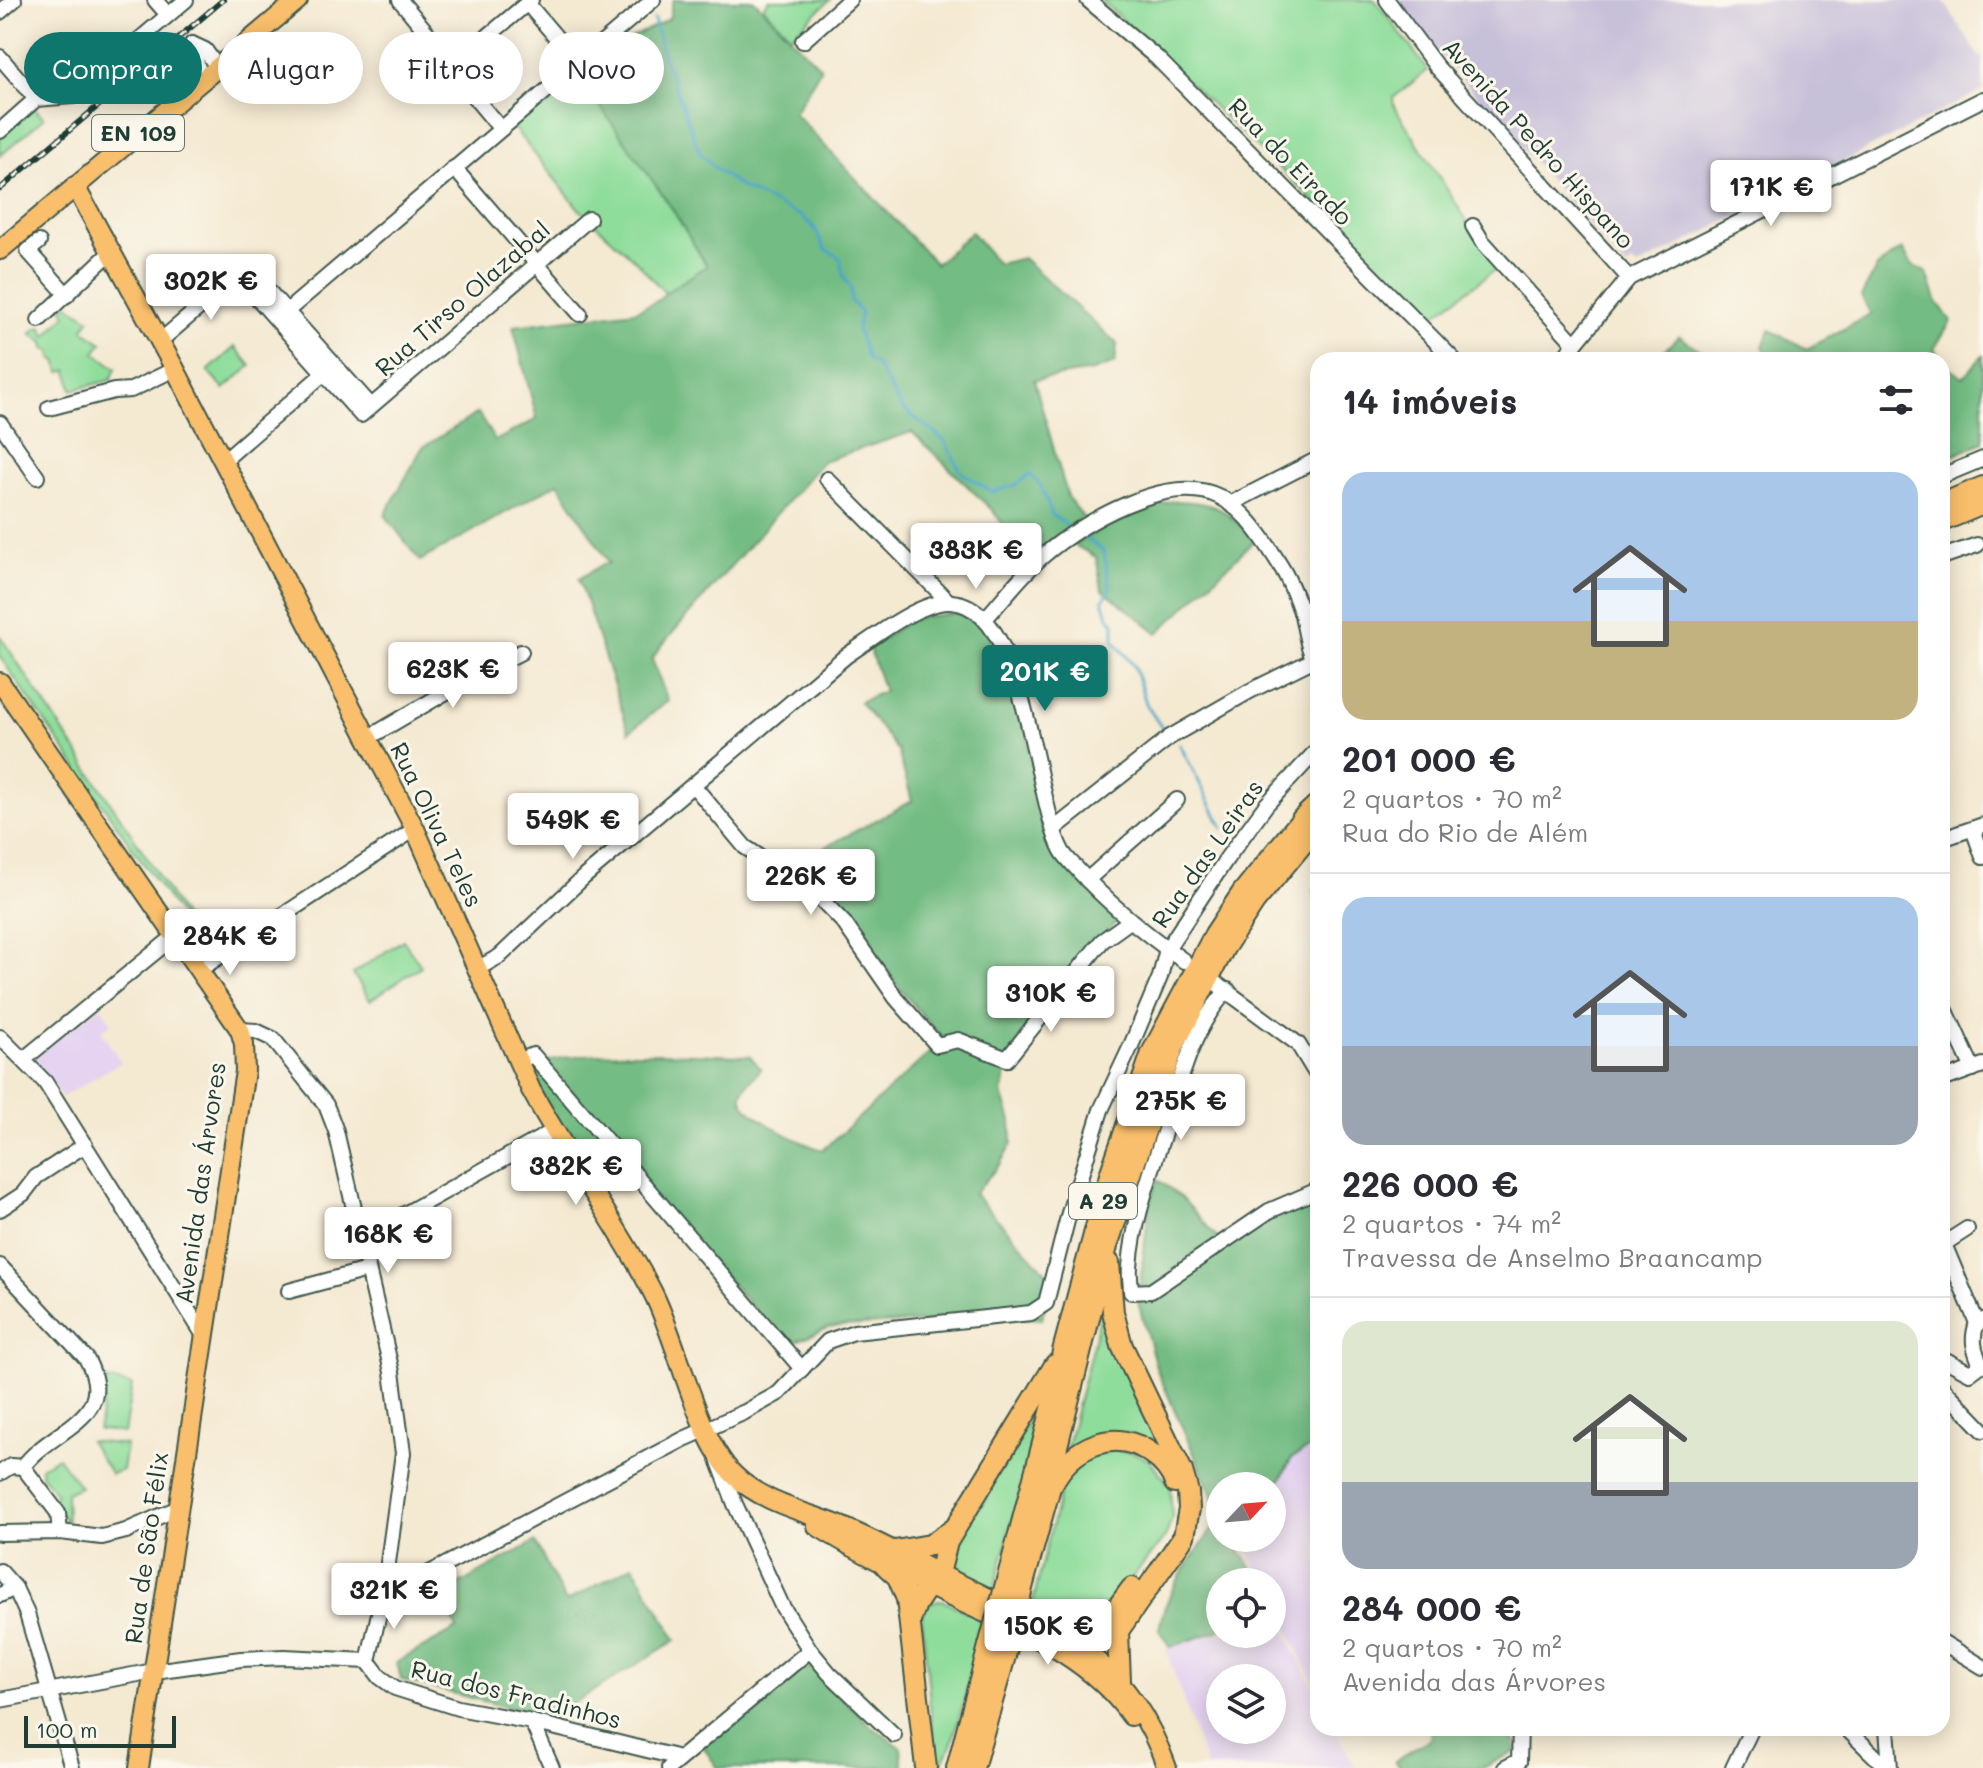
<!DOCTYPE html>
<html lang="pt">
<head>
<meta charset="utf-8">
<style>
	body { margin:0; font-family:Mali,sans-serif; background:#f7f7f7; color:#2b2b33; height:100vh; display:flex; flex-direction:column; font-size:30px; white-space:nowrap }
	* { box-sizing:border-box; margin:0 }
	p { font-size:26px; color:#7c7c81 }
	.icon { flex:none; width:44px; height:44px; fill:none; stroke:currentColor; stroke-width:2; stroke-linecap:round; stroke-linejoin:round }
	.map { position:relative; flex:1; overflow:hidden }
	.drawer { position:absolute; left:1310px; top:352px; width:640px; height:1384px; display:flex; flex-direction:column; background:#fff; border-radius:24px; box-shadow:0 4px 20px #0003 }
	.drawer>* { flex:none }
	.top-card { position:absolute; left:24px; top:32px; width:760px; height:72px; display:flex; gap:16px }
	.needle { width:52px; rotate:64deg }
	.fabs { position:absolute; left:1206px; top:1472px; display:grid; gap:16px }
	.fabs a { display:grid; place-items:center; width:80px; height:80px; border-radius:50%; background:#fff; box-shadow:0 4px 20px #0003; font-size:40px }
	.scale { position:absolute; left:24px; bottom:20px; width:152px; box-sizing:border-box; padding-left:8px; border:4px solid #1f3d34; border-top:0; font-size:22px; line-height:28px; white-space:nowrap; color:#1f3d34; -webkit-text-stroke:6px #fbf7ec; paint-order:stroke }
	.price { position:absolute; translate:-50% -68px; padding:0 18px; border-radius:8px; background:#fff; color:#222; font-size:26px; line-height:52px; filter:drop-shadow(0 2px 4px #0008) }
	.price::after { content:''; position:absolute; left:50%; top:48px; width:24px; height:18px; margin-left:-12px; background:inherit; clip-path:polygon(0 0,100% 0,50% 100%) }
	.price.active { background:#0f766e; color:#fff }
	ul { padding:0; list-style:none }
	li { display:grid; align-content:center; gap:16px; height:424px; padding:0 32px }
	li+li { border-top:2px solid #e1e1e2 }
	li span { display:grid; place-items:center; height:248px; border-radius:24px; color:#555 }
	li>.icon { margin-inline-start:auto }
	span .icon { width:144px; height:144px; fill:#fffc; stroke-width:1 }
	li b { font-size:34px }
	h2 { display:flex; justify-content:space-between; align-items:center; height:96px; padding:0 32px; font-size:34px }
	.pill { padding:0 28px; border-radius:36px; background:#fff; box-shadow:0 4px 20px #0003; font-size:28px; line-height:72px }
	.pill.active { background:#0f766e; color:#fff }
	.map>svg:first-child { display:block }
	.built { fill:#e5d3f1; fill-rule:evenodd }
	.industrial { fill:#c7c0d9 }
	.green { fill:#8fdd9b; stroke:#578d68; stroke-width:2 }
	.forest { fill:#73bc83; stroke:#497c5c; stroke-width:2 }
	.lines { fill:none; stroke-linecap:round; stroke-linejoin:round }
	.stream { stroke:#4ba5c9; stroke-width:3 }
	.minor-casing { stroke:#3f574c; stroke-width:18 }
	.major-casing { stroke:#3f574c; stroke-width:22 }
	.highway-casing { stroke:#3f574c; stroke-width:24 }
	.minor { stroke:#fff; stroke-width:14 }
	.major { stroke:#f9bf6c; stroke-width:18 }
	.highway { stroke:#f9bf6c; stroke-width:20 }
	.rail-casing { stroke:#1f3d34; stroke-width:6 }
	.rail { stroke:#fbf7ec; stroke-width:3; stroke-dasharray:9; stroke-linecap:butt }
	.highway-bridge-casing { stroke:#3f574c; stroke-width:24; stroke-linecap:butt }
	.highway-bridge { stroke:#f9bf6c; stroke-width:20 }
	.labels { text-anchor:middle; stroke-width:6; stroke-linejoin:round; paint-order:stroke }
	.shield { fill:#fbf7ec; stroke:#61756b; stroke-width:2 }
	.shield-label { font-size:22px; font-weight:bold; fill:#1f3d34 }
	.street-label { font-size:24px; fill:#1f3d34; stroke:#fbf7ec }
</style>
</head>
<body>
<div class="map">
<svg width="1983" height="1768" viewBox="0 0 1983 1768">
	<rect width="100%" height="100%" fill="#fbf7ec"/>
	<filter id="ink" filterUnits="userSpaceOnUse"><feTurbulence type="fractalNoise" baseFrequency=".0125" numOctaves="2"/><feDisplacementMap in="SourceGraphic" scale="16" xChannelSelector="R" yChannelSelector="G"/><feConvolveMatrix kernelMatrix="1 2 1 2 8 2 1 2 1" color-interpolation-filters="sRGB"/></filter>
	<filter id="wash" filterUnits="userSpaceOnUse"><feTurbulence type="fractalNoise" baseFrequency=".006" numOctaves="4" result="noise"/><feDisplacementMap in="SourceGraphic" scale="32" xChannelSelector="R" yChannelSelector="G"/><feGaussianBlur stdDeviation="1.8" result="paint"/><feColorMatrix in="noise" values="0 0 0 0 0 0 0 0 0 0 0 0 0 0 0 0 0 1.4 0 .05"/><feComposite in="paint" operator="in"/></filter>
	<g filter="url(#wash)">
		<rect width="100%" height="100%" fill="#f4e9d1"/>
		<g class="built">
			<polygon points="100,1006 112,1023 101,1031 121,1062 62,1097 34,1058"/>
			<polygon points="1318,1407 1318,1691 1272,1600 1272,1582 1263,1582 1241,1538 1272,1538 1272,1486 1220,1486 1205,1468"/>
			<path d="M 1272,1614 L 1275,1614 L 1318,1696 L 1318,1728 L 1335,1728 L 1356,1768 L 1207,1768 L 1166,1650 L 1220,1632 L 1220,1634 L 1272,1634 ZM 1220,1678 L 1272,1678 L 1272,1730 L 1220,1730 Z"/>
		</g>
		<polygon class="industrial" points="1398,0 1943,0 1978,55 1983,58 1983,90 1637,267 1632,263 1626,267 1437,50"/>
		<g class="green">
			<polygon points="769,0 830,0 791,36 763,7"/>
			<polygon points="1101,0 1375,0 1428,70 1393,98 1394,106 1497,268 1425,322 1313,210 1314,201"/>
			<polygon points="611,48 621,64 591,91 671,207 707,266 665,293 635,260 579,209 512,126 583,63"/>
			<polygon points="26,99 44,118 0,156 0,121"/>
			<polygon points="67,304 90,319 83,330 102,343 95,353 116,368 111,380 72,390 68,370 60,372 57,360 53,360 50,350 46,350 44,343 31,333 41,326 46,336 66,315 63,308"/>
			<polygon points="235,347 251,366 224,389 208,371"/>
			<polygon points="0,636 146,856 207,955 0,657"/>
			<polygon points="403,940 421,966 370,1000 353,974"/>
			<polygon points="1106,1293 1175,1469 1151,1446 1066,1450"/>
			<polygon points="107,1380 132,1385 124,1433 98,1430"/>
			<polygon points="1037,1406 1043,1409 994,1590 946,1568 947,1555"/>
			<polygon points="89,1441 126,1445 122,1470 111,1474"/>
			<path d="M 1112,1450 L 1133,1452 L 1149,1460 L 1170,1485 L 1172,1518 L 1166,1536 L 1109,1606 L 1084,1619 L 1050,1617 L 1031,1610 L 1061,1488 C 1072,1462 1085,1455 1112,1450 Z"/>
			<polygon points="58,1457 80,1487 66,1493 67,1523 51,1499 56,1494 41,1474 41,1467"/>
			<path d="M 941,1600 L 986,1620 L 951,1746 L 940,1768 L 936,1768 L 922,1616 C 926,1605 929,1601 941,1600 Z"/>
		</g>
		<g class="forest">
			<polygon points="673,0 754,0 821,68 794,113 936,264 971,232 998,264 1023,258 1117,344 1115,363 1093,371 1034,380 1068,498 1083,517 1029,557 991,509 912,432 823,461 662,645 652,659 668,701 629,732 579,579 603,564 609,563 558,483 420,561 385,515 422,448 478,413 495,441 537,419 513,326 635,311 659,300 665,293 707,266 671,207 590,92 621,64 611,48 669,19"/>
			<polygon points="1902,249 1912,265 1927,273 1936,300 1951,321 1934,349 1950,369 1963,377 1983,356 1983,442 1942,461 1942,360 1769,360 1763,346 1770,330 1807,349 1871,314 1861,297 1877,267"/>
			<polygon points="1679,336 1701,351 1704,360 1654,360"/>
			<path d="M 1173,501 C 1214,501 1228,509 1254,541 L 1158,633 L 1102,589 L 1096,557 L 1074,545 L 1127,512 Z"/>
			<path d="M 957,613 L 980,623 L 996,643 L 1026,725 L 1039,804 L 1049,837 L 1072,874 L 1121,917 L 1045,998 L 1010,1056 L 1002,1093 L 1011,1121 L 1012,1144 L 1000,1164 L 974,1194 L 1050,1276 L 1042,1319 L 1019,1317 L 843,1326 L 828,1328 L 787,1345 L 646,1190 C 630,1179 611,1175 592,1169 L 583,1172 L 525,1070 C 564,1044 698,1055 750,1056 L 761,1069 C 755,1076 743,1087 742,1094 C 737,1114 807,1146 823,1150 L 944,1040 L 902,992 L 843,905 L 792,865 L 912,801 L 898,751 L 860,702 L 884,691 L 869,648 L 913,618 Z"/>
			<polygon points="1157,1179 1181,1197 1225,1246 1318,1189 1318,1444 1292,1458 1280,1480 1268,1486 1220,1486 1220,1500 1213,1497 1157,1370 1138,1302 1149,1206"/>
			<path d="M 1217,1518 L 1220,1523 L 1220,1538 L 1231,1538 L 1261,1582 L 1220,1582 L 1220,1630 L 1170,1647 L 1159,1630 C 1165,1589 1194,1556 1217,1523 Z"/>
			<polygon points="535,1542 566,1602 633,1565 676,1640 550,1718 401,1680 397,1662 457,1629 442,1594"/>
			<path d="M 811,1667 L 871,1726 L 901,1748 L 903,1768 L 718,1768 L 701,1744 C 731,1721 777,1678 811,1667 Z"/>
			<polygon points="1429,1728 1514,1728 1515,1751 1483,1768 1401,1768 1395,1761 1431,1738"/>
		</g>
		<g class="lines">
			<g class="stream">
				<polyline points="654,19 663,56 700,153 716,169 742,188 801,216 814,227 825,249 840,258 844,278 851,288 851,301 861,313 857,329 868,360 875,363 902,408 945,441 961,472 992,492 1014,486 1030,474 1041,486 1052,515 1069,527"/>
				<polyline points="1085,537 1104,552 1110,589 1103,600 1108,616 1114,623 1114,641 1134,666 1147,706 1162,728"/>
				<polyline points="1180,745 1223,828"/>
				<polyline points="1313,890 1318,899"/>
			</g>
		</g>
	</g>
	<g filter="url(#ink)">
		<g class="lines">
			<defs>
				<g id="minor">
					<polyline points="155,0 168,15"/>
					<polyline points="400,0 443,52 450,68 500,128"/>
					<polyline points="1088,0 1157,58 1454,360"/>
					<polyline points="1387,0 1436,66 1629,278"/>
					<polyline points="527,3 578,63"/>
					<polyline points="0,12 14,0"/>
					<polyline points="803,41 849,0"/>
					<polyline points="192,44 201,80"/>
					<polyline points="192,44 205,50 217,67"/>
					<polyline points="0,57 36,99"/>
					<polyline points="450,68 531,0"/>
					<polyline points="0,131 36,99 73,96 186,0"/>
					<polyline points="454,168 580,314"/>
					<polyline points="1473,226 1482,241 1575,344"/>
					<polyline points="39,242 28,251 67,295"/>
					<polyline points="237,275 361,415 589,219"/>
					<polyline points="287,311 653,0"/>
					<polyline points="39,320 112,251"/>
					<polyline points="160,341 247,267 371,406"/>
					<polyline points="1562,360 1629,278 1983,99"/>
					<polyline points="49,408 114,391 131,390 175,369"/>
					<polyline points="0,423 37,477"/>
					<polyline points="223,461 330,368"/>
					<polyline points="1942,476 1983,459"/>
					<polyline points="827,479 949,602"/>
					<polyline points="1230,504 1318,459"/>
					<polyline points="1942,557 1977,545"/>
					<polyline points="1301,612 1318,604"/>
					<path d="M 985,619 C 1004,598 1022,574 1043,556 C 1081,523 1169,471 1220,497 C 1247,511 1268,545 1283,570 C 1291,584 1297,600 1302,615 C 1306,632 1308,653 1318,667"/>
					<polyline points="368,738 460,684 521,652"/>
					<polyline points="693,785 745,847 816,894 844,923 896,998 937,1045 958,1040 1007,1059 1102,941 1130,921"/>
					<polyline points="1054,829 1170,737 1250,691 1313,660"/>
					<polyline points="1973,829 1983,857"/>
					<polyline points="1942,839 1983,825"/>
					<polyline points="1087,880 1177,800"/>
					<path d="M 477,969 L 500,956 L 584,877 L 846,656 C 872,639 916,603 948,602 C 1026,600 1034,800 1062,851 C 1066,858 1073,864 1078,870 C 1109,905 1146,934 1184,961"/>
					<polyline points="199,970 415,829"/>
					<polyline points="1217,984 1298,1044 1318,1077"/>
					<path d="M 1228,990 C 1191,1027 1179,1087 1163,1136 C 1149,1178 1133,1223 1130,1267 C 1129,1275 1131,1284 1131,1292 L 1151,1291 L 1269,1211 L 1318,1190"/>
					<polyline points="1942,1002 1973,1069"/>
					<polyline points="240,1030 256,1031 273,1039 326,1105 336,1131 392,1372 403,1453 384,1592 368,1661"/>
					<polyline points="0,1037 45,1082 203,1334"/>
					<polyline points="24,1059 176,935"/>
					<polyline points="518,1061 533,1055 802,1369"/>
					<polyline points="1942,1080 1983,1065"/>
					<polyline points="0,1209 23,1194 36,1177 85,1145"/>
					<polyline points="360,1239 553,1131"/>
					<polyline points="1944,1244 1977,1323"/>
					<polyline points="1942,1245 1967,1229"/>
					<path d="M 0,1266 L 86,1358 C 121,1419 50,1428 23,1467 L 58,1513 L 60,1532"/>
					<polyline points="289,1291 367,1270"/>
					<path d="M 1942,1358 L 1970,1373 L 1981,1365 C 1974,1350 1971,1339 1977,1323 L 1983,1320"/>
					<polyline points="1942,1387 1983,1430"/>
					<polyline points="718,1459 735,1504 782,1606 810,1650 829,1673 894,1735"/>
					<polyline points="0,1473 11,1466 23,1467"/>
					<polyline points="0,1533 60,1532 102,1537 126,1531 176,1509"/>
					<polyline points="0,1571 15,1588 27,1614 72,1768"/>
					<polyline points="384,1592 405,1586 684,1439 745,1412 779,1393 828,1341 854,1332 1031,1313 1046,1303 1069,1213 1101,1110 1130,1048 1160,977 1167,949 1227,858 1266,805 1318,749"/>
					<polyline points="0,1595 15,1588"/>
					<polyline points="1942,1642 1983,1667"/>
					<polyline points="368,1661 380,1677 395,1688 458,1708 532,1722 680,1758"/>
					<polyline points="0,1700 154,1671 241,1659 284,1657 368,1661"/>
					<polyline points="532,1722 552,1768"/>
					<polyline points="1846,1728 1887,1768"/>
					<polyline points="1887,1728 1890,1768"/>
					<polyline points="1519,1761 1520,1728"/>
					<polyline points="669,1768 810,1650"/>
					<polyline points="1505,1768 1519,1761"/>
					<polyline points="1733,1768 1752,1728"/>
				</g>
				<g id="major">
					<path d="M 75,186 L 175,369 L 415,829 L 531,1090 C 569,1160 617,1223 653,1293 C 678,1342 697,1439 734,1475 C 762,1503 807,1512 843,1527 C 883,1544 922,1566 962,1585 C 1061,1633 1127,1656 1167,1768"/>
					<polyline points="0,250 298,0"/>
					<polyline points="0,682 240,1030 244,1044 245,1071 139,1768"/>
					<path d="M 817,1526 C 862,1554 910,1577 959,1601 C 1022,1630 1089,1656 1131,1716"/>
				</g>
				<g id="highway">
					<polyline points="1942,504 1983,487"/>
					<polyline points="1942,521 1983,504"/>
					<polyline points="1109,1263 1113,1312 1122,1346 1182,1471 1188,1492 1189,1509 1184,1536 1118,1631 1120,1681"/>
					<path d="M 1052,1484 C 1072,1446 1116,1426 1152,1454 C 1163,1462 1171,1471 1175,1483"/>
					<polyline points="895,1551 930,1545 954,1529"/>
					<polyline points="886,1566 898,1577 907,1599 926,1768"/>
					<polyline points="1010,1569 1055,1397 1063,1351 1110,1175 1152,1053 1215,934 1243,892 1303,818 1318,804"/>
					<polyline points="939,1574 947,1542 1055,1365"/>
					<polyline points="1024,1580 1049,1491 1055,1454 1107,1246 1173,1047 1224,948 1255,901 1318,825"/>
					<polyline points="910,1621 916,1604 928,1586"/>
					<polyline points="1049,1626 1074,1626 1109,1617"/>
					<polyline points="1089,1652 1091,1643 1132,1588"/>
					<polyline points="957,1768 989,1646"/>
					<polyline points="973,1768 1005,1656"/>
				</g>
			</defs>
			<use href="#minor" class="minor-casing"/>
			<use href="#major" class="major-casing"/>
			<use href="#highway" class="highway-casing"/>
			<use href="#minor" class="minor"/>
			<use href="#major" class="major"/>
			<use href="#highway" class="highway"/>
			<defs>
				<polyline id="rail" points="0,189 223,0"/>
			</defs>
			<use href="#rail" class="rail-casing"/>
			<use href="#rail" class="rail"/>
			<defs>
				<g id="highway-bridge">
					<polyline points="989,1646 1010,1569"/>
					<polyline points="1005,1656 1024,1580"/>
				</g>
			</defs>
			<use href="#highway-bridge" class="highway-bridge-casing"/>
			<use href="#highway-bridge" class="highway-bridge"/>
		</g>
	</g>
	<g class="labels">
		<g class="shield">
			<rect x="92" y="115" width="92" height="36" rx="6"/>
			<rect x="1069" y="1183" width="68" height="36" rx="6"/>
		</g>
		<g class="shield-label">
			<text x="138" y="141">EN 109</text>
			<text x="1103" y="1209">A 29</text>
		</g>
		<g class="street-label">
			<text transform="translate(1538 144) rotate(48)" y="8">Avenida Pedro Hispano</text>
			<text transform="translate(1290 162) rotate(46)" y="8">Rua do Eirado</text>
			<text transform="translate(463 299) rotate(-41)" y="8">Rua Tirso Olazabal</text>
			<text transform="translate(436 825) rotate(64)" y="8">Rua Oliva Teles</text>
			<text transform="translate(1208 854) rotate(-55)" y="8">Rua das Leiras</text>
			<text transform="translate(201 1183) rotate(-82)" y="8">Avenida das Árvores</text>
			<text transform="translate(147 1548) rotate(-82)" y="8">Rua de São Félix</text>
			<text transform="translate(516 1695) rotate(14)" y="8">Rua dos Fradinhos</text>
		</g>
	</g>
</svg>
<div class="fabs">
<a><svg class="needle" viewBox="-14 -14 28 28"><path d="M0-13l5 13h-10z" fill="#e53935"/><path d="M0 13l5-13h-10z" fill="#7c7c81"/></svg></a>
<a><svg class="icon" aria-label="locate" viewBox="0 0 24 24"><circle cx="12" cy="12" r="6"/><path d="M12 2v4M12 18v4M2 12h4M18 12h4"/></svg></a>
<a><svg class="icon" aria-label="layers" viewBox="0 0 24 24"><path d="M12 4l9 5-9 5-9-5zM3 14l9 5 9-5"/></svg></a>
</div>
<div class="scale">100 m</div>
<b class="price" style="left:1771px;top:228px">171K €</b>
<b class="price" style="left:211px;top:322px">302K €</b>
<b class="price" style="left:976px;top:591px">383K €</b>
<b class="price" style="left:453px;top:710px">623K €</b>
<b class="price active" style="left:1045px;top:713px">201K €</b>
<b class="price" style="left:573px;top:861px">549K €</b>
<b class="price" style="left:811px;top:917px">226K €</b>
<b class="price" style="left:230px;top:977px">284K €</b>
<b class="price" style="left:1051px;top:1034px">310K €</b>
<b class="price" style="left:1181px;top:1142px">275K €</b>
<b class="price" style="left:576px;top:1207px">382K €</b>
<b class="price" style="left:388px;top:1275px">168K €</b>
<b class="price" style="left:394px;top:1631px">321K €</b>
<b class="price" style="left:1048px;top:1667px">150K €</b>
<div class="top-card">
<a class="pill active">Comprar</a>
<a class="pill">Alugar</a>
<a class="pill">Filtros</a>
<a class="pill">Novo</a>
</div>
<section class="drawer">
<h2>14 imóveis<svg class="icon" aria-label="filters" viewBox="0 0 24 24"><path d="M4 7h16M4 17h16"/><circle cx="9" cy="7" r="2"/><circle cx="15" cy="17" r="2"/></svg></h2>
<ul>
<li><span style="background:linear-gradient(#a9c7e8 60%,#c2b280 0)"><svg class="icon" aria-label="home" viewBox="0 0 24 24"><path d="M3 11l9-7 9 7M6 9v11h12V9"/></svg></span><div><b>201 000 €</b><p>2 quartos · 70 m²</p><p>Rua do Rio de Além</p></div></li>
<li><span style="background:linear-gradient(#a9c7e8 60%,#9aa5b1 0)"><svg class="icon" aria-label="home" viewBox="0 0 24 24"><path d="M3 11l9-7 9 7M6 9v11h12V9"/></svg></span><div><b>226 000 €</b><p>2 quartos · 74 m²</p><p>Travessa de Anselmo Braancamp</p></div></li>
<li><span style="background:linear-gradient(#dfe7d0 65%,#9aa5b1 0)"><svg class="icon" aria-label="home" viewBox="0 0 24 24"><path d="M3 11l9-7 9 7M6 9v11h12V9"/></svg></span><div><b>284 000 €</b><p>2 quartos · 70 m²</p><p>Avenida das Árvores</p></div></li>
</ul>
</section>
</div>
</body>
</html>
